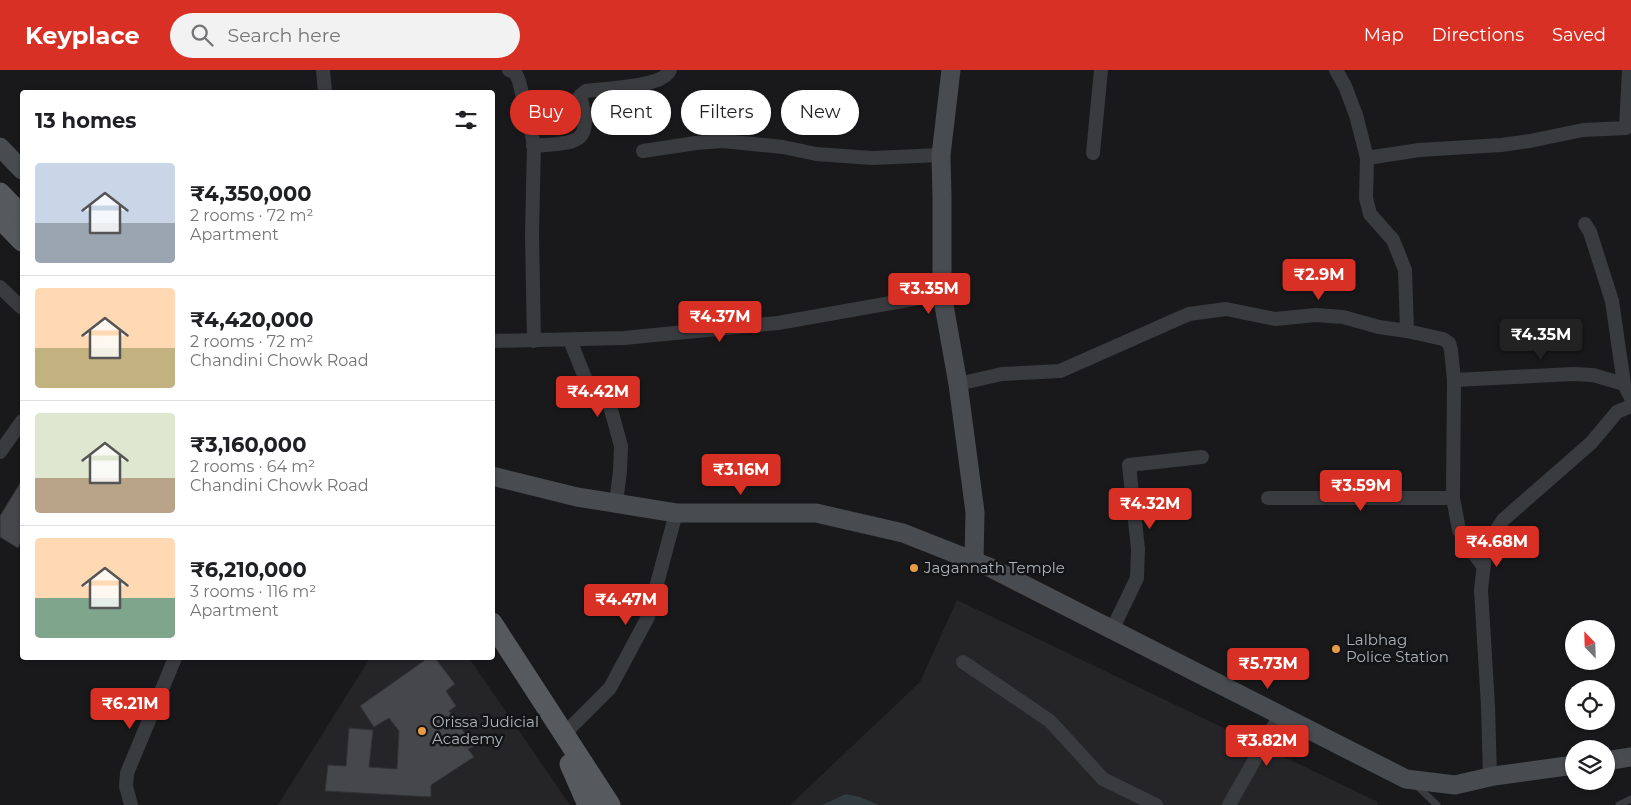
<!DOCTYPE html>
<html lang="en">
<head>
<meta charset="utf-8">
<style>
	body { margin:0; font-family:Montserrat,sans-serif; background:#f2f2f2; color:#202124; height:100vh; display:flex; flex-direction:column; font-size:19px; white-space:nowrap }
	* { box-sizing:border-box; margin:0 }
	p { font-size:16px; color:#757577 }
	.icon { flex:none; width:28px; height:28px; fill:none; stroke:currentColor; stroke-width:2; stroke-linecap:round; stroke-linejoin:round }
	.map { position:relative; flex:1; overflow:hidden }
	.drawer { position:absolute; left:20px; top:20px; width:475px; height:570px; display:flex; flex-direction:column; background:#fff; border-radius:5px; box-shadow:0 1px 4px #0004 }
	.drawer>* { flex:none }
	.banner { position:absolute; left:510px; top:20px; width:475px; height:45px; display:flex; gap:10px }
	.needle { width:32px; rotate:337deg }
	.tools { position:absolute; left:1565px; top:550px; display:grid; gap:10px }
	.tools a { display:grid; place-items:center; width:50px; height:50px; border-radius:50%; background:#fff; box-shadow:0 1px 4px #0004; font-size:25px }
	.price { position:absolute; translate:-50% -42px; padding:0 11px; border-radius:5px; background:#d93025; color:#fff; font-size:16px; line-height:32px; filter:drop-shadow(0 1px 2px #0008) }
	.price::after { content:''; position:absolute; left:50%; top:30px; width:15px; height:11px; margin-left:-8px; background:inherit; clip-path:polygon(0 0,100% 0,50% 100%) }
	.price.current { background:#222; color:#fff }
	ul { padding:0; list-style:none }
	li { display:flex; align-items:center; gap:15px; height:125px; padding:0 15px }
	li+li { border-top:1px solid #e0e0e0 }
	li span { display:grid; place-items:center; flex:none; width:140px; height:100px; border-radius:5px; color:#555 }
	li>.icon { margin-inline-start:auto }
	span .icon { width:60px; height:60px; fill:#fffc; stroke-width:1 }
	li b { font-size:21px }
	h2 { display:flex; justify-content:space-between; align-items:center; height:60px; padding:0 15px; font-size:21px }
	.tag { padding:0 18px; border-radius:22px; background:#fff; box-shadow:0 1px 4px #0004; font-size:18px; line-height:45px }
	.tag.current { background:#d93025; color:#fff }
	header { display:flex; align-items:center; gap:30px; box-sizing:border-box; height:70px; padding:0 25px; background:#d93025; color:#fff }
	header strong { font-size:24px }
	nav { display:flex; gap:28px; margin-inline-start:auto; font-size:18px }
	.search { width:350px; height:45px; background:#f2f2f2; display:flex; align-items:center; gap:12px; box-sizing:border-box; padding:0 18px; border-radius:28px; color:#757577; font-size:19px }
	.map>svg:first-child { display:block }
	.built { fill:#252528 }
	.water { fill:#313b40 }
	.building { fill:#46474a; stroke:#333336 }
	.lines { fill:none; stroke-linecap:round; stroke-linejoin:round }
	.lane { stroke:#3a3b3f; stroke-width:7 }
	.street { stroke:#3a3b3f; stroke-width:14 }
	.secondary { stroke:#484b4f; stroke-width:19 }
	.primary { stroke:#56595e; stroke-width:21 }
	.poi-dot { fill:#e69c45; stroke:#141416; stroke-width:2 }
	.labels { text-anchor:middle; stroke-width:5; stroke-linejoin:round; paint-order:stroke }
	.poi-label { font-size:15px; fill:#acb2b9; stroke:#141416; text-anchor:start }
</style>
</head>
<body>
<header>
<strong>Keyplace</strong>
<div class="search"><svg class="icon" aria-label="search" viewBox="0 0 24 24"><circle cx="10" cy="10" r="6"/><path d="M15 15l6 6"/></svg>Search here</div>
<nav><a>Map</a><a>Directions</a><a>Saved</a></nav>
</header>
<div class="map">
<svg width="1631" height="735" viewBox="0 0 1631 735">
	<rect width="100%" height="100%" fill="#19191b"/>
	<g class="built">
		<polygon points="957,530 1378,732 1377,735 790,735 920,612"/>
		<polygon points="370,588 469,588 570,735 278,735"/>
	</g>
	<polygon class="water" points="846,724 860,727 879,735 822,735"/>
	<g class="building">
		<polygon points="22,410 22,470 18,478 0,467 0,446"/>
		<polygon points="428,588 435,588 455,614 446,621 456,636 449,641 474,676 468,679 474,687 431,715 431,727 325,721 328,695 346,696 349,658 373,660 369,697 397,699 399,661 389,648 374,657 360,636"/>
	</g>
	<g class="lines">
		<g class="lane">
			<polyline points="1416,715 1437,735"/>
			<polyline points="1619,735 1631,729"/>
		</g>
		<g class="street">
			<polyline points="323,0 325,22"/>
			<polyline points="509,0 515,2 519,11 534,74 532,165 534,271"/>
			<polyline points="1336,0 1345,16 1356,45 1367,88 1366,128 1370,144 1393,170 1405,200 1407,261"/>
			<path d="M 533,76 C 574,72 595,77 580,26 L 586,21 C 603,18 663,18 670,0"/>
			<polyline points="643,81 696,73 723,71 783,77 816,84 872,88 941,85"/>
			<polyline points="1093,83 1101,0"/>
			<polyline points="1367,88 1419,80 1501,75 1530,71 1583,60 1626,58 1629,0"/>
			<polyline points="1585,154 1590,162 1612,231 1624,314 1631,328"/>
			<polyline points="0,217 22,238"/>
			<polyline points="570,270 587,313 610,336 621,376 620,401 616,433"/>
			<polyline points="492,271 624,268 778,253 942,224"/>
			<polyline points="1454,310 1573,304 1593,305 1624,314"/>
			<polyline points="958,314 1002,304 1060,301 1189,244 1226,239 1275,249 1316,245 1343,247 1379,257 1407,261 1443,269 1449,273 1451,280 1454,310 1453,428 1459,460 1467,474 1483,496"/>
			<polyline points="0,382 22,351"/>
			<polyline points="1268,428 1453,428"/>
			<polyline points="1112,560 1137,508 1138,479 1129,395 1202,387"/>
			<polyline points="963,592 1050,651 1103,709 1156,735"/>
			<polyline points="564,664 610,618 648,547 676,443"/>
			<polyline points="1490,707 1488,636 1481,520 1486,476 1503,450 1591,373 1617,342 1631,336"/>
			<polyline points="131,735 126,716 127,703 175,588"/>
			<polyline points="1229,735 1280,645"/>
		</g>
		<g class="secondary">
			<polyline points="951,0 941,85 942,127 942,224 958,314 975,442 974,491"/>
			<polyline points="0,77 22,100"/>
			<polyline points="492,406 577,427 676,443 816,443 903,463 989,497 1406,709 1455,715 1494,706 1574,695"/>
			<polyline points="1606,691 1631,687"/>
		</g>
		<g class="primary">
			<polyline points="0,123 22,146"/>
			<polyline points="0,148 22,171"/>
			<polyline points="492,553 610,735"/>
			<polyline points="570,694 588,735"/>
		</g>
	</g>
	<g class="poi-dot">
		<circle cx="914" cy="498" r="5"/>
		<circle cx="1336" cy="579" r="5"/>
		<circle cx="422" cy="661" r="5"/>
	</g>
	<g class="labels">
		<g class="poi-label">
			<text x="924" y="503">Jagannath Temple</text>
			<text x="1346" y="575">Lalbhag<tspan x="1346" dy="17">Police Station</tspan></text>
			<text x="432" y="657">Orissa Judicial<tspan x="432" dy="17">Academy</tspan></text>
		</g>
	</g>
</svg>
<div class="tools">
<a><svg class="needle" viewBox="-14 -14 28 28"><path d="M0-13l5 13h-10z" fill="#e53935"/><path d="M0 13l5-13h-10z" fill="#757577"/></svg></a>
<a><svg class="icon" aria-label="locate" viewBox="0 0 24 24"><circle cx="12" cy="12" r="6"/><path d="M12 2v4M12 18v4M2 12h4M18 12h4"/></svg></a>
<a><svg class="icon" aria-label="layers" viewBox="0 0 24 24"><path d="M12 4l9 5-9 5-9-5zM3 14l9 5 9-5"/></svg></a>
</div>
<b class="price" style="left:1319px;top:231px">₹2.9M</b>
<b class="price" style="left:929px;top:245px">₹3.35M</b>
<b class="price" style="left:720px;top:273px">₹4.37M</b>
<b class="price current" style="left:1541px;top:291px">₹4.35M</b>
<b class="price" style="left:598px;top:348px">₹4.42M</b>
<b class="price" style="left:741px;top:426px">₹3.16M</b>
<b class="price" style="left:1361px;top:442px">₹3.59M</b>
<b class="price" style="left:1150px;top:460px">₹4.32M</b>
<b class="price" style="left:1497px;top:498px">₹4.68M</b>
<b class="price" style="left:626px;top:556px">₹4.47M</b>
<b class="price" style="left:1268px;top:620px">₹5.73M</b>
<b class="price" style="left:130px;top:660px">₹6.21M</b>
<b class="price" style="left:1267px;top:697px">₹3.82M</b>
<div class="banner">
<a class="tag current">Buy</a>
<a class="tag">Rent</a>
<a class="tag">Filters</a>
<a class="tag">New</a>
</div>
<section class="drawer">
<h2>13 homes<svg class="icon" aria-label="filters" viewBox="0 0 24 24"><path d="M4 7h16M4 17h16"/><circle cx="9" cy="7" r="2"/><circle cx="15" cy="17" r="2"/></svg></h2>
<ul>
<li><span style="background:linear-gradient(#c9d6e8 60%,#9aa5b1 0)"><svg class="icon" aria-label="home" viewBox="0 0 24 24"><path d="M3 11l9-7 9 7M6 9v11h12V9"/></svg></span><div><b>₹4,350,000</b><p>2 rooms · 72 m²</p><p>Apartment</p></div></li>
<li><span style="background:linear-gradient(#ffd9b3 60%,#c2b280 0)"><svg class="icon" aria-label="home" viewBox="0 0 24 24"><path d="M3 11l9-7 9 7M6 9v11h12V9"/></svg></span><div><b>₹4,420,000</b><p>2 rooms · 72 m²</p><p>Chandini Chowk Road</p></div></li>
<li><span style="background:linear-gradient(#dfe7d0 65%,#b9a48a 0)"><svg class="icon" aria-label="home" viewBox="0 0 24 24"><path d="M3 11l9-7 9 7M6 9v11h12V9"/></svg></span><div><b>₹3,160,000</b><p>2 rooms · 64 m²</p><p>Chandini Chowk Road</p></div></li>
<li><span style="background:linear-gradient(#ffd9b3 60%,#7fa58c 0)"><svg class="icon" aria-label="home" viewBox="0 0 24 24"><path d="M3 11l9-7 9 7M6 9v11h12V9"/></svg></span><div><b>₹6,210,000</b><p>3 rooms · 116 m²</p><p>Apartment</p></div></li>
</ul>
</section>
</div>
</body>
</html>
